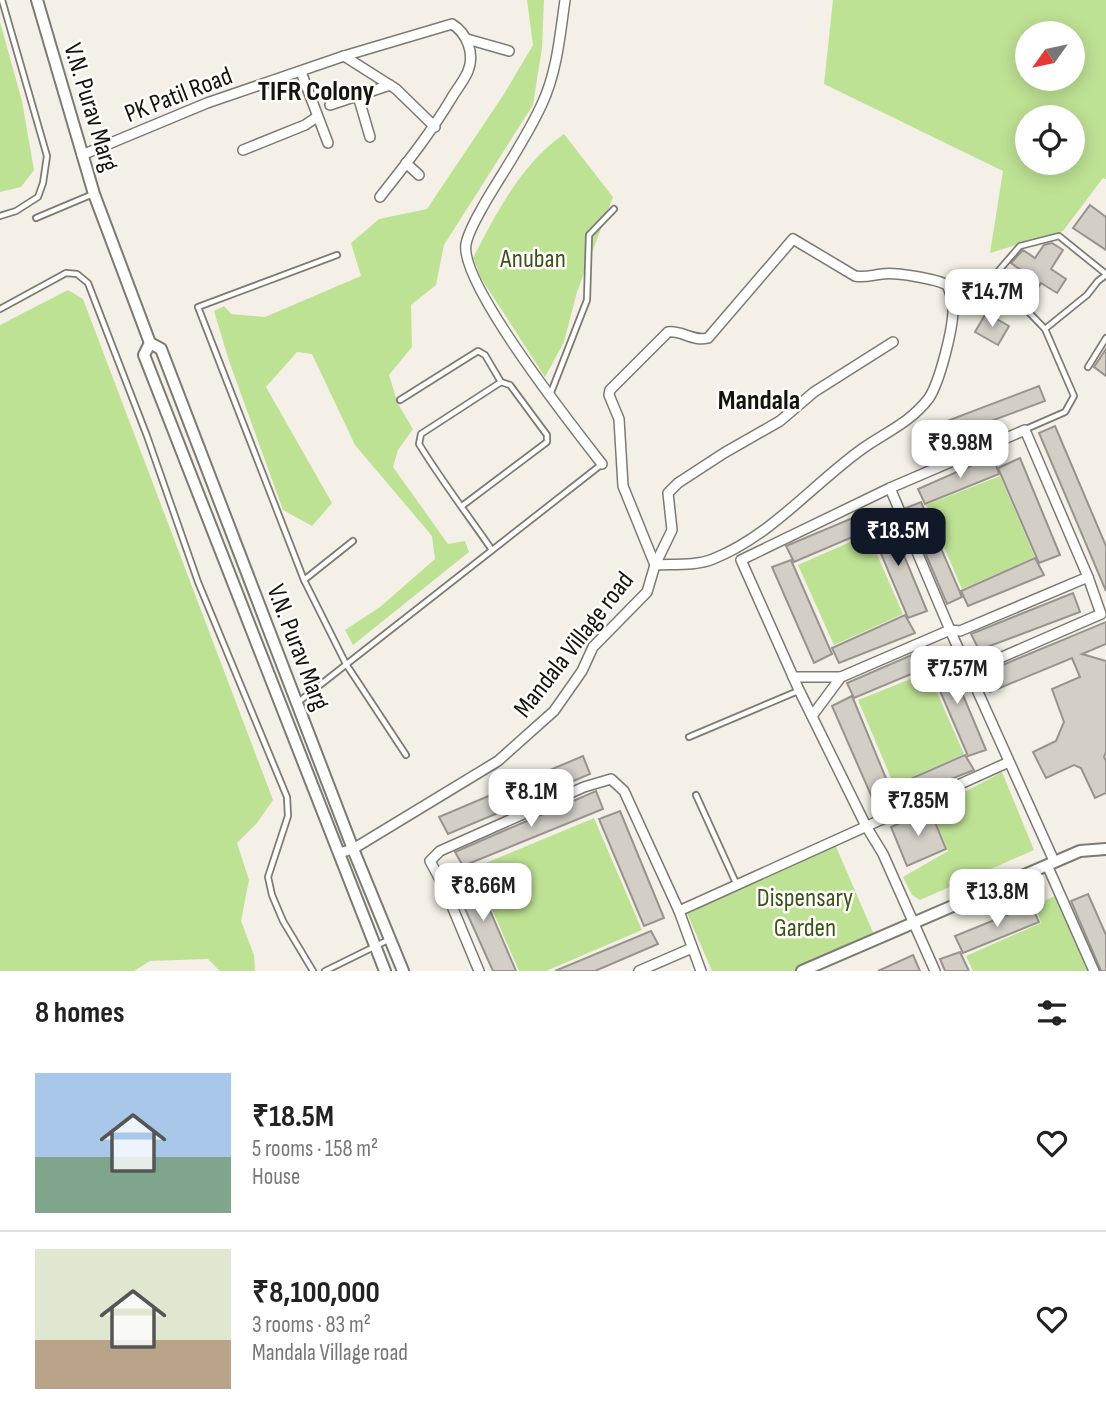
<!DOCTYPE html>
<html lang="en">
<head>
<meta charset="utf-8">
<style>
	body { margin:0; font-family:"Sofia Sans Condensed",sans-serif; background:#f6f6f6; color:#222; height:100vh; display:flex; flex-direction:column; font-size:26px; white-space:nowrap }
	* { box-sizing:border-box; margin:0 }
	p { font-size:23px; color:#767676 }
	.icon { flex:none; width:38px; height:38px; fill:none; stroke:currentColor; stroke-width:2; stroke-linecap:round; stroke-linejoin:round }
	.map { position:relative; height:971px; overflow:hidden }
	.panel { display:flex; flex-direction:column; background:#fff; flex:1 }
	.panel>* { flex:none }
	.needle { width:46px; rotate:237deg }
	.fabs { position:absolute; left:1015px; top:21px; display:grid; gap:14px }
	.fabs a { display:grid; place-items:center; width:70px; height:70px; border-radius:50%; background:#fff; box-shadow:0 4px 18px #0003; font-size:35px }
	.price { position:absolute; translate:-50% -60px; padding:0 16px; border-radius:14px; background:#fff; color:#222; font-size:23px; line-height:46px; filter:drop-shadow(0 2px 4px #0008) }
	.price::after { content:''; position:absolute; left:50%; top:42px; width:21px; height:16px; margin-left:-10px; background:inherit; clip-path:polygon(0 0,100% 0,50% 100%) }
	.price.on { background:#111827; color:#fff }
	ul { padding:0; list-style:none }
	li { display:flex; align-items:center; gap:21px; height:175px; padding:0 35px }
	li+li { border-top:2px solid #e0e0e0 }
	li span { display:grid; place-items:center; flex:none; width:196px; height:140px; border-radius:0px; color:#555 }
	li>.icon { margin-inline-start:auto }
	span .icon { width:84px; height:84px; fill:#fffc; stroke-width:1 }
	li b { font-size:30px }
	h2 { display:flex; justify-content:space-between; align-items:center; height:84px; padding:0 35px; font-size:30px }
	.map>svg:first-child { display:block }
	.green { fill:#bee294; fill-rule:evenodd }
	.building { fill:#d3cfc7; stroke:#98948d; stroke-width:2 }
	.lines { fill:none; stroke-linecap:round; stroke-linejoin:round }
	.service-casing { stroke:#7d7a72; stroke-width:8 }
	.minor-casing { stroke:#7d7a72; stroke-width:12 }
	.tertiary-casing { stroke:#7d7a72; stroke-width:14 }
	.service { stroke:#fff; stroke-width:4.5 }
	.minor { stroke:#fff; stroke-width:9 }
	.tertiary { stroke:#fff; stroke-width:10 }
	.labels { text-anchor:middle; stroke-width:5; stroke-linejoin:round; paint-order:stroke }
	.street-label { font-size:26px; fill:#151310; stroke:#fffefa }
	.park-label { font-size:26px; fill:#3c521b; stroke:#fffefa }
	.neighbourhood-label { font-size:28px; font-weight:bold; fill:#151310; stroke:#fffefa }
</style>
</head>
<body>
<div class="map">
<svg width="1106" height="971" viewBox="0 0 1106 971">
	<rect width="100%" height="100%" fill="#f4f0e7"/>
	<g class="green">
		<polygon points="527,0 544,0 542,48 533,105 444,245 436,285 411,305 412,347 389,375 398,404 413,429 398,450 393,467 448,544 465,541 469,552 353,645 345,630 380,607 435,559 432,536 355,445 312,354 297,352 266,387 332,503 312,526 283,510 229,361 214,311 224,306 231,314 265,317 361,276 351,243 379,219 427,209 504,94 533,45"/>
		<path d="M 833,0 L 1106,0 L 1106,179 L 1103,178 L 1063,231 L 990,253 L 1003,171 L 824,84 ZM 1027,33 L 1073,33 L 1073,79 L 1027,79 ZM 1027,117 L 1073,117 L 1073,163 L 1027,163 Z"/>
		<polygon points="0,22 22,101 34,170 21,187 0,192"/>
		<path d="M 564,134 L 613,197 L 577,292 L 564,342 L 545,377 L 481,278 L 473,258 C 496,213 522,163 564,134 Z"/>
		<polygon points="68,290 83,299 273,800 257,823 237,843 249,880 241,921 254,955 255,971 220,971 208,959 150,961 134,971 0,971 0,325"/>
		<polygon points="1000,476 1035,557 962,589 926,505"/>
		<polygon points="868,534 903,614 834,645 798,565"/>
		<polygon points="928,672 964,754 894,785 858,700"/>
		<polygon points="1002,772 1034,850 920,900 912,895 903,877 948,851 929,803 935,801 946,802"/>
		<polygon points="594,818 642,930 546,971 519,971 474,868"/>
		<polygon points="834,842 875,937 797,971 712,971 686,911"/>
		<polygon points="1057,895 1090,971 973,971 966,956 1041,923 1035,905"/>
	</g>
	<g class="building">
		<polygon points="1090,205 1106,217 1106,250 1073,228"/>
		<polygon points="1052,243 1063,250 1051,269 1066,279 1057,293 1041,283 1030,300 1014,289 1025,273 1011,263 1023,250 1035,258 1044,245"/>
		<polygon points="986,313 1009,326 998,345 975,332"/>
		<polygon points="1106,349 1106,376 1094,367"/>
		<polygon points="1039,386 1045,401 945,438 939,424"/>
		<polygon points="1055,426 1106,546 1106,591 1039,433"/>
		<polygon points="993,456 999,474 925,504 918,489"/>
		<polygon points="1020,458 1060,555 1039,563 998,468"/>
		<polygon points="921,502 962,597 947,604 906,508"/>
		<polygon points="862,514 869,530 794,562 786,546"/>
		<polygon points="888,517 927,611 908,618 869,525"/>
		<polygon points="1035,558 1044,575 968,606 961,591"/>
		<polygon points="791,560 832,654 814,663 772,567"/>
		<polygon points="1073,593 1080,612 979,650 971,634"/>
		<polygon points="905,615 915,633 839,663 832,648"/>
		<polygon points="1106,622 1106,644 1082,654 1106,661 1106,752 1104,757 1106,761 1106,793 1095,798 1081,768 1074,765 1046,778 1033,752 1056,741 1064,722 1052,689 1080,677 1072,658 990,692 981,674"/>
		<polygon points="921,651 928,667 854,698 847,683"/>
		<polygon points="947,657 986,750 968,756 928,663"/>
		<polygon points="852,696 892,793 874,802 832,706"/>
		<polygon points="965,755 974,770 897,800 892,787"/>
		<polygon points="583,756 590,774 448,834 439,817"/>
		<polygon points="596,791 603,809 463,866 455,852"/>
		<polygon points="930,810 946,849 907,866 891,827"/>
		<polygon points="620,811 664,918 644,926 599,819"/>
		<polygon points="473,871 516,971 493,971 452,880"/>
		<polygon points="1088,894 1106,935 1106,971 1101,971 1071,901"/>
		<polygon points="1031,905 1039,922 963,953 955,936"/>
		<polygon points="651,931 658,944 595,971 555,971"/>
		<polygon points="960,952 969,971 945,971 940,959"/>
		<polygon points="913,955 920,971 878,971"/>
	</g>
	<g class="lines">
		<defs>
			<g id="service">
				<polyline points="0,216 16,211 38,197 43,183 47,156 2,0"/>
				<polyline points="36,218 93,194"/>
				<polyline points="0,309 66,273 77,274 88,283 147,436 198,582 287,797 288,816 268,877 272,895 283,921 313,971"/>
				<polyline points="1045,329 994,276 1020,246 1059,236 1106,274"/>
				<polyline points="1088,367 1106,338"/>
				<polyline points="550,395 587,300 589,235 614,209"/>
				<polyline points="400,400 478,351 485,355 501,382"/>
				<polyline points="1026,429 1065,412 1074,396 1045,329 1087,295 1098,281 1106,275"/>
				<path d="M 462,506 L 547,442 L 547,435 L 510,385 L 501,382 L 421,434 L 419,444 C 441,480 468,515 492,550"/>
				<polyline points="353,541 304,580 346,664 406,755"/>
				<polyline points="304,580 198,307 337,255"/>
				<polyline points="297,703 602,464"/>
				<polyline points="689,737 798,691"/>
				<polyline points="696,795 736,883"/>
				<polyline points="325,971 390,939"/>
			</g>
			<g id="minor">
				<path d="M 565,0 C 560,35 557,72 542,104 C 527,137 505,169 486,201 C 479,214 469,229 466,244 C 459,283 574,428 602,464"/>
				<polyline points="467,39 509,51"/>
				<polyline points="344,56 396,89 435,127"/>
				<polyline points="301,72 328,143"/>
				<polyline points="358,96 370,137"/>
				<polyline points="330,105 390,85"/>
				<polyline points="243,150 305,125 317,117"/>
				<path d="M 82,155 L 207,103 L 344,56 L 452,24 C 467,33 475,54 468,71 C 464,81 456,90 451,99 C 430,134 405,165 380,197"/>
				<polyline points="406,163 419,175"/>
				<path d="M 793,239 L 855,276 C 865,278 872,275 882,274 C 895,272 937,279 947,285 C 950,292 953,298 953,306 C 954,326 940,381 929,398 C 910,423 886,432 862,449 C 812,485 771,536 713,559 C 696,566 673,564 655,565 L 623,486 L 619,419 L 609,395 L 610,390 L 668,332 C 682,330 693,342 708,338 Z"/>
				<polyline points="890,488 950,630 1054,861"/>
				<polyline points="793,677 841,677"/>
				<polyline points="812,716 841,677 950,630 960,631 1088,577"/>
				<polyline points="339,853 353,849 498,761 554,711 582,671 593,647 647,592 655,565 672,530 668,493 678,483 724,453 780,421 814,392 893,342"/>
				<polyline points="1047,865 1094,971"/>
				<polyline points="679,911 1009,762"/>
				<polyline points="479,971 444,887 430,861 440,851 584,787 611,779 624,791 679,911 701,971"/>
				<polyline points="639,971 692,948"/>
				<polyline points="935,971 883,854 866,826 799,690 741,560 890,488 1025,430 1088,577 1101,614 970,671"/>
			</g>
			<g id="tertiary">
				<polyline points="37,0 94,194 150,343 161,349 353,849 403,971"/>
				<polyline points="150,343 144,355 385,971"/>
				<polyline points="802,971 1080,851 1106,849"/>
			</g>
		</defs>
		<use href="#service" class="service-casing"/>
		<use href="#minor" class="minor-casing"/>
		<use href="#tertiary" class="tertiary-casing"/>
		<use href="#service" class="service"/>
		<use href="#minor" class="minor"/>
		<use href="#tertiary" class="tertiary"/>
	</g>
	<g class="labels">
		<g class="street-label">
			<text transform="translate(178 94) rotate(-21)" y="9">PK Patil Road</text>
			<text transform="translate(92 107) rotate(73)" y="9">V.N. Purav Marg</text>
			<text transform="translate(573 644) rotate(-52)" y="9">Mandala Village road</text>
			<text transform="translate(299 647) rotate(69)" y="9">V.N. Purav Marg</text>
		</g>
		<g class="park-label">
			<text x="533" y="267">Anuban</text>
			<text x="805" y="906">Dispensary<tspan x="805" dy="30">Garden</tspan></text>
		</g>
		<g class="neighbourhood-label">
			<text x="316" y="100">TIFR Colony</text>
			<text x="759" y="409">Mandala</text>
		</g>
	</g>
</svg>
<div class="fabs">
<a><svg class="needle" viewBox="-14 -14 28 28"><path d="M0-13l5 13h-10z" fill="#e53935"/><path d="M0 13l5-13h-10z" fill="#767676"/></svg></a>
<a><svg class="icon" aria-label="locate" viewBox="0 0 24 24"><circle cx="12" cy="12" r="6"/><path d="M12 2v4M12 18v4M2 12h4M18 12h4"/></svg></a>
</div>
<b class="price" style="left:992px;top:329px">₹14.7M</b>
<b class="price" style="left:960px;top:480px">₹9.98M</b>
<b class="price on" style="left:898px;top:568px">₹18.5M</b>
<b class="price" style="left:957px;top:706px">₹7.57M</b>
<b class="price" style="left:531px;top:829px">₹8.1M</b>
<b class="price" style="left:918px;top:838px">₹7.85M</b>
<b class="price" style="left:483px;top:923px">₹8.66M</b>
<b class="price" style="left:997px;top:929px">₹13.8M</b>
</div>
<section class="panel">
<h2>8 homes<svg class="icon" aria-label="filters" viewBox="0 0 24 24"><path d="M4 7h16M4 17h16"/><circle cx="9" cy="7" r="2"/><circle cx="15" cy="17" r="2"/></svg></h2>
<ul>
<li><span style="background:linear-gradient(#a9c7e8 60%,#7fa58c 0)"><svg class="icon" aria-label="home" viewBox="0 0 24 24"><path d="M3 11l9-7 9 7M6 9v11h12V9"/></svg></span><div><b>₹18.5M</b><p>5 rooms · 158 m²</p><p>House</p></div><svg class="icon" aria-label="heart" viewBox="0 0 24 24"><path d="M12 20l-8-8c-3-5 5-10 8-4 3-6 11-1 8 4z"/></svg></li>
<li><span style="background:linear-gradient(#dfe7d0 65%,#b9a48a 0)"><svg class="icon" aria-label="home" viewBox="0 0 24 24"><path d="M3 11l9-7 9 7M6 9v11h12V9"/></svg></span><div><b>₹8,100,000</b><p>3 rooms · 83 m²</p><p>Mandala Village road</p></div><svg class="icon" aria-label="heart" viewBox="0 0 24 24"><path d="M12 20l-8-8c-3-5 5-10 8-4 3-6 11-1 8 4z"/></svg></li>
</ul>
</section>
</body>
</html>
